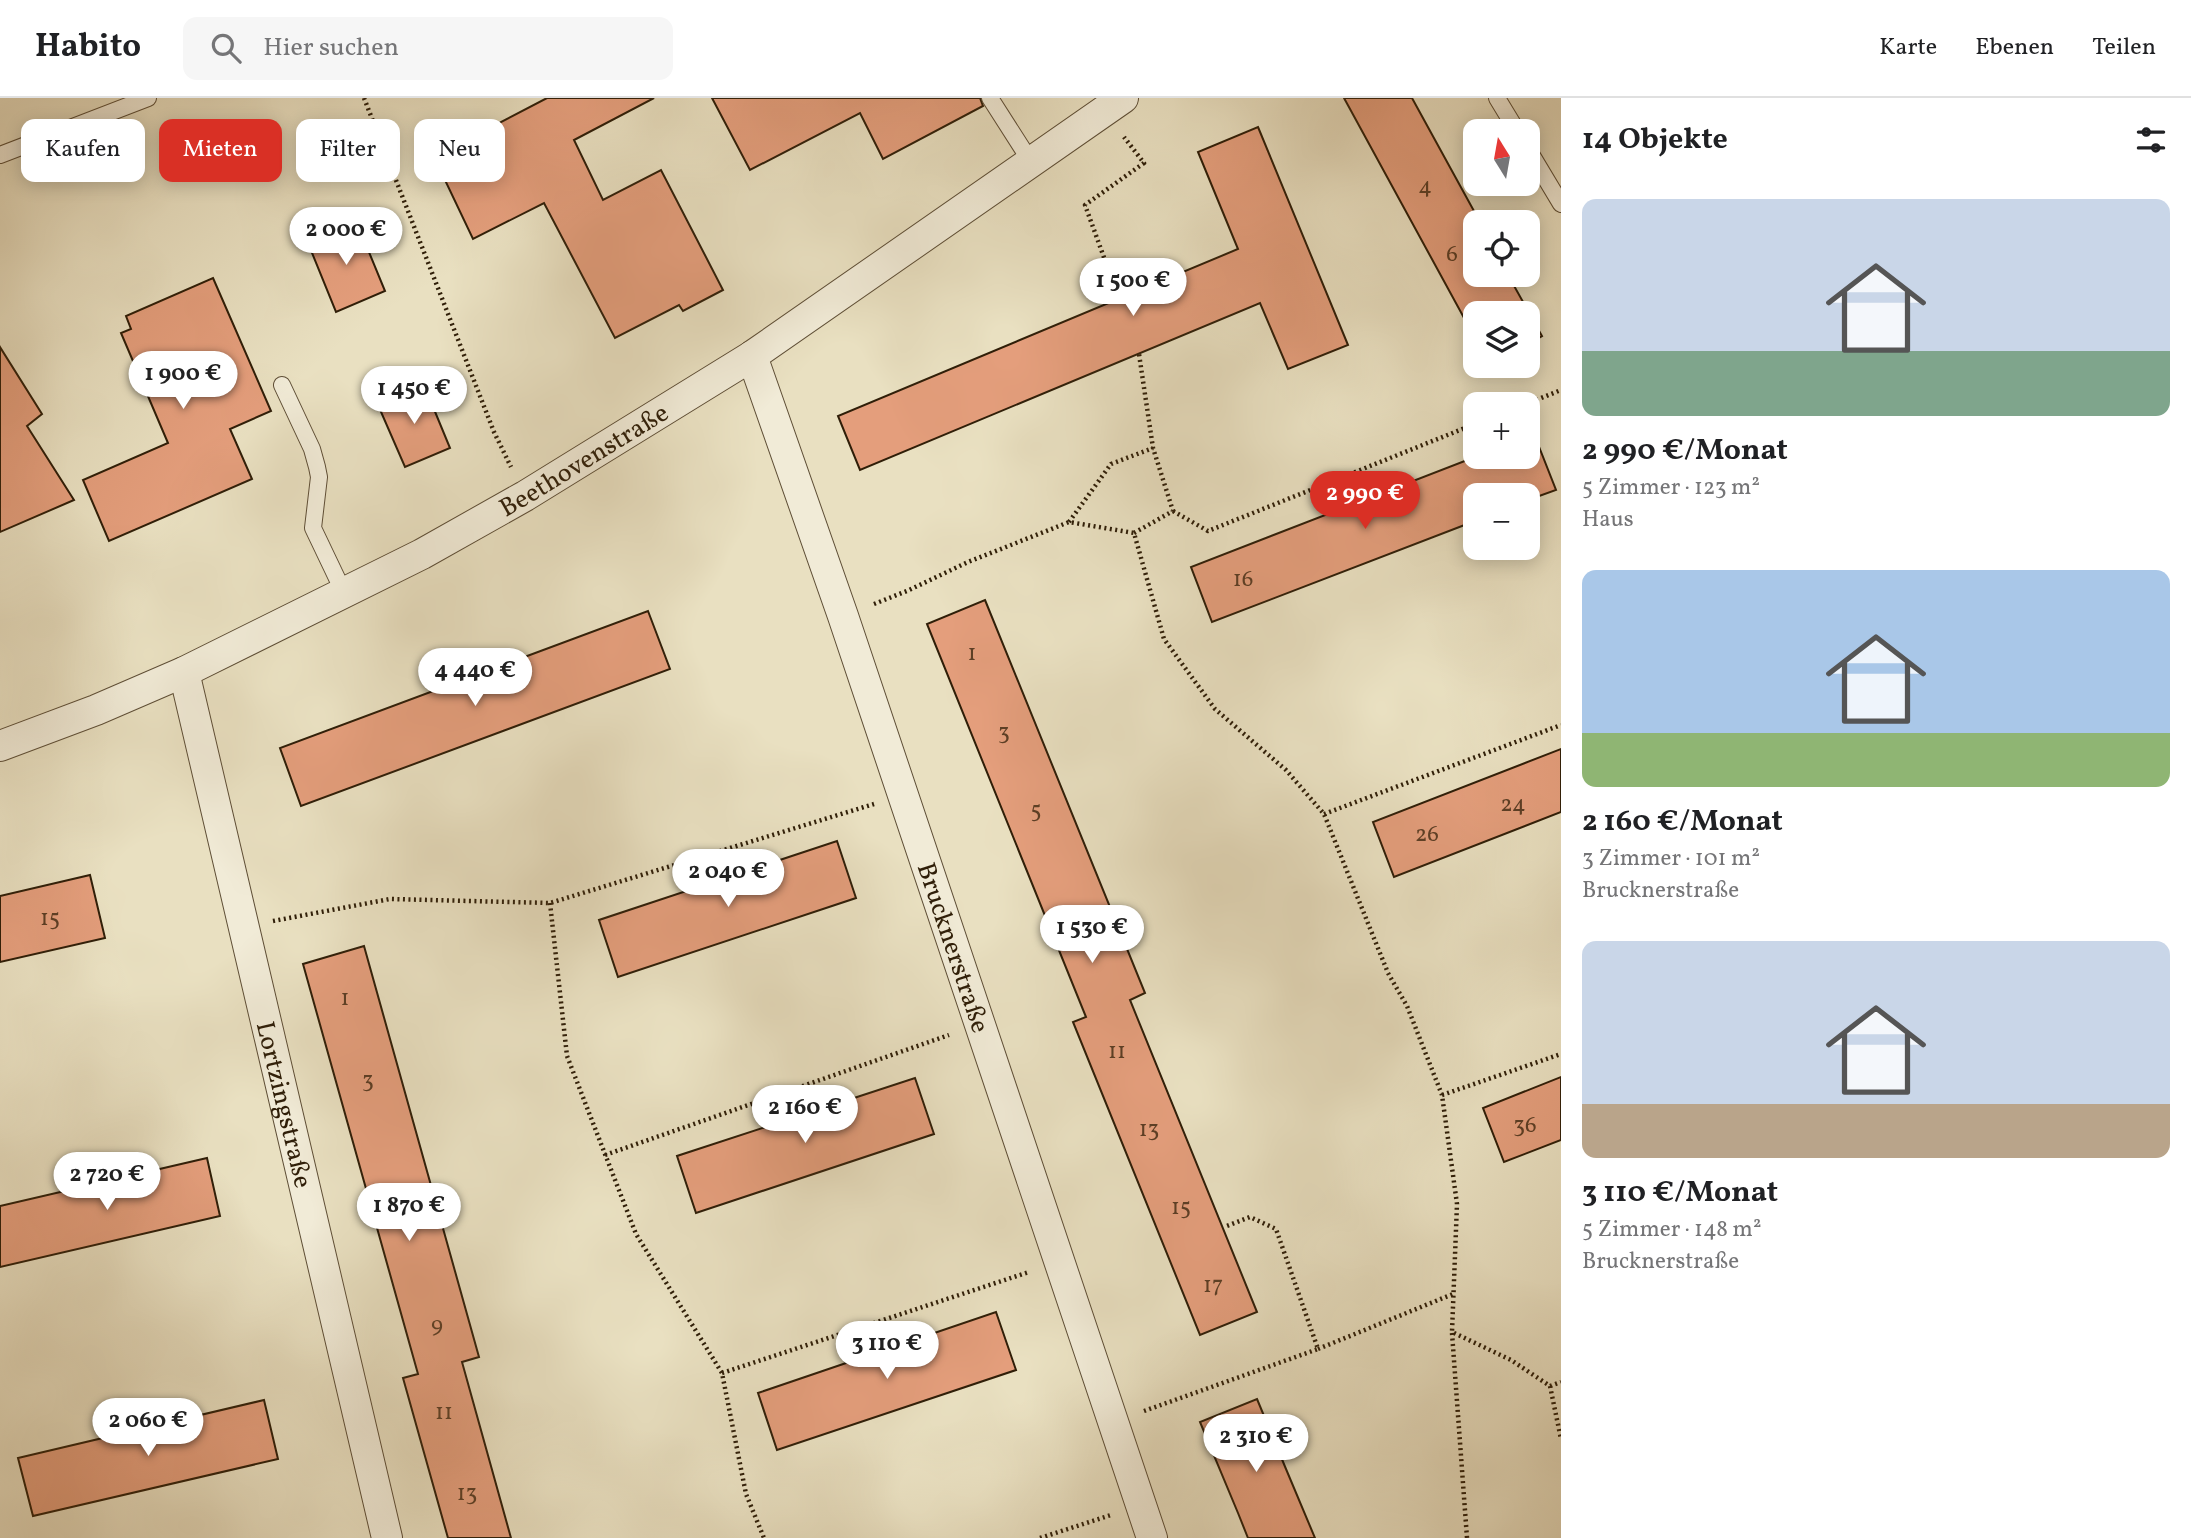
<!DOCTYPE html>
<html lang="de">
<head>
<meta charset="utf-8">
<style>
	body { margin:0; font-family:Vollkorn,serif; background:#f6f6f6; color:#202124; height:100vh; display:flex; flex-direction:column; font-size:26px; white-space:nowrap }
	* { box-sizing:border-box; margin:0 }
	p { font-size:23px; color:#757577 }
	.icon { flex:none; width:38px; height:38px; fill:none; stroke:currentColor; stroke-width:2; stroke-linecap:round; stroke-linejoin:round }
	.map { position:relative; flex:1; overflow:hidden }
	.drawer { display:flex; flex-direction:column; background:#fff; width:630px }
	.drawer>* { flex:none }
	.banner { position:absolute; left:21px; top:21px; width:665px; height:63px; display:flex; gap:14px }
	.needle { width:46px; rotate:349deg }
	.tools { position:absolute; left:1463px; top:21px; display:grid; gap:14px }
	.tools a { display:grid; place-items:center; width:77px; height:77px; border-radius:14px; background:#fff; box-shadow:0 4px 18px #0003; font-size:35px }
	.price { position:absolute; translate:-50% -60px; padding:0 16px; border-radius:24px; background:#fff; color:#222; font-size:23px; line-height:46px; filter:drop-shadow(0 2px 4px #0008) }
	.price::after { content:''; position:absolute; left:50%; top:42px; width:21px; height:16px; margin-left:-10px; background:inherit; clip-path:polygon(0 0,100% 0,50% 100%) }
	.price.current { background:#d93025; color:#fff }
	ul { padding:0; list-style:none }
	li { display:grid; align-content:center; gap:14px; height:371px; padding:0 21px }
	li span { display:grid; place-items:center; height:217px; border-radius:14px; color:#555 }
	li>.icon { margin-inline-start:auto }
	span .icon { width:126px; height:126px; fill:#fffc; stroke-width:1 }
	li b { font-size:30px }
	h2 { display:flex; justify-content:space-between; align-items:center; height:84px; padding:0 21px; font-size:30px }
	.pill { padding:0 24px; border-radius:14px; background:#fff; box-shadow:0 4px 18px #0003; font-size:24px; line-height:63px }
	.pill.current { background:#d93025; color:#fff }
	header { display:flex; align-items:center; gap:42px; box-sizing:border-box; height:98px; padding:0 35px; background:#fff; border-bottom:2px solid #e0e0e0 }
	header strong { font-size:33px }
	nav { display:flex; gap:38px; margin-inline-start:auto; font-size:24px }
	.search { width:490px; height:63px; background:#f6f6f6; display:flex; align-items:center; gap:18px; box-sizing:border-box; padding:0 24px; border-radius:14px; color:#757577; font-size:26px }
	main { display:flex; flex:1; min-height:0 }
	.map>svg:first-child { display:block }
	.building { fill:#e49e7c; stroke:#2f1e08; stroke-width:2 }
	.lines { fill:none; stroke-linecap:round; stroke-linejoin:round }
	.service-casing { stroke:#5e4e36; stroke-width:18 }
	.minor-casing { stroke:#5e4e36; stroke-width:32 }
	.path { stroke:#2f1e08; stroke-width:4.5; stroke-dasharray:2 3.5; stroke-linecap:butt }
	.service { stroke:#f1ebd7; stroke-width:16 }
	.minor { stroke:#f1ebd7; stroke-width:30 }
	.labels { text-anchor:middle; stroke-width:6; stroke-linejoin:round; paint-order:stroke }
	.number-label { font-size:23px; fill:#5c3e25 }
	.street-label { font-size:26px; fill:#2f1e08; stroke:#f1ebd7 }
</style>
</head>
<body>
<header>
<strong>Habito</strong>
<div class="search"><svg class="icon" aria-label="search" viewBox="0 0 24 24"><circle cx="10" cy="10" r="6"/><path d="M15 15l6 6"/></svg>Hier suchen</div>
<nav><a>Karte</a><a>Ebenen</a><a>Teilen</a></nav>
</header>
<main>
<div class="map">
<svg width="1561" height="1440" viewBox="0 0 1561 1440">
	<rect width="100%" height="100%" fill="#e9e0c1"/>
	<filter id="stains"><feTurbulence type="fractalNoise" baseFrequency=".00286" numOctaves="4"/><feColorMatrix values="0 0 0 0 .2 0 0 0 0 .09 0 0 0 0 .02 0 0 0 .5 -.17"/></filter>
	<radialGradient id="worn" r=".72"><stop offset=".6" stop-color="#630" stop-opacity="0"/><stop offset="1" stop-color="#630" stop-opacity=".3"/></radialGradient>
	<g class="building">
		<polygon points="547,0 654,0 574,42 603,102 661,72 723,192 683,213 679,207 615,240 544,105 473,141 444,80 462,71 451,50"/>
		<polygon points="712,0 980,0 983,8 883,61 860,15 750,72"/>
		<polygon points="1344,0 1412,0 1480,124 1475,124 1475,177 1508,177 1542,238 1528,246 1528,215 1475,215 1475,240"/>
		<polygon points="1258,29 1348,247 1288,271 1260,205 860,372 838,318 1238,151 1198,54"/>
		<polygon points="357,125 385,193 336,214 308,145"/>
		<polygon points="213,180 271,313 230,331 252,381 109,443 83,382 168,345 121,235 131,231 126,218"/>
		<polygon points="0,249 42,316 27,328 74,402 0,434"/>
		<polygon points="424,287 450,350 405,369 378,307"/>
		<polygon points="1534,336 1556,392 1528,402 1528,397 1475,397 1475,423 1212,524 1191,469 1475,359 1528,359 1528,339"/>
		<polygon points="985,502 1145,895 1130,902 1257,1214 1200,1237 1073,924 1086,919 927,526"/>
		<polygon points="648,513 670,571 301,708 280,650"/>
		<polygon points="1561,651 1561,714 1394,779 1373,724"/>
		<polygon points="837,743 856,800 618,879 599,822"/>
		<polygon points="90,777 105,840 0,864 0,798"/>
		<polygon points="364,848 479,1259 462,1264 511,1440 448,1440 403,1280 418,1276 303,866"/>
		<polygon points="1561,979 1561,1042 1504,1064 1483,1010"/>
		<polygon points="915,980 934,1036 696,1115 677,1058"/>
		<polygon points="207,1060 220,1118 0,1169 0,1108"/>
		<polygon points="996,1214 1016,1272 777,1352 758,1295"/>
		<polygon points="1257,1301 1286,1371 1315,1440 1248,1440 1238,1415 1200,1324"/>
		<polygon points="264,1302 278,1361 33,1418 18,1360"/>
	</g>
	<g class="lines">
		<defs>
			<g id="service">
				<polyline points="990,0 1031,64"/>
				<polyline points="1497,0 1517,33"/>
				<polyline points="1528,51 1561,106"/>
				<polyline points="0,57 148,0"/>
				<polyline points="282,287 312,351 317,369 319,379 313,430 344,495"/>
			</g>
			<g id="minor">
				<path id="s1" d="M 752,258 L 843,518 L 1152,1440"/>
				<path id="s2" d="M 184,574 C 249,863 321,1151 387,1440"/>
				<path id="s3" d="M 0,648 L 96,612 L 184,574 L 422,456 L 525,398 L 752,258 L 1123,0"/>
			</g>
		</defs>
		<use href="#service" class="service-casing"/>
		<use href="#minor" class="minor-casing"/>
		<g class="path">
			<polyline points="364,0 494,334 511,369"/>
			<polyline points="1119,201 1085,107 1144,65 1124,39"/>
			<polyline points="1526,306 1561,292"/>
			<polyline points="1173,413 1208,433 1475,326"/>
			<polyline points="1069,424 1111,366 1153,350"/>
			<polyline points="1134,435 1173,413 1153,350 1139,256"/>
			<polyline points="874,506 907,493 968,464 1069,424 1134,435 1164,541 1215,611 1286,672 1324,716 1388,875 1407,908 1442,997 1457,1106 1452,1234 1511,1262 1550,1288 1561,1341"/>
			<polyline points="1324,716 1561,627"/>
			<polyline points="550,805 567,958 636,1136 722,1275 746,1396 764,1440"/>
			<polyline points="273,823 390,801 550,805 874,706"/>
			<polyline points="1442,997 1561,956"/>
			<polyline points="605,1057 949,937"/>
			<polyline points="1452,1235 1467,1440"/>
			<polyline points="1318,1251 1453,1196"/>
			<polyline points="722,1275 1029,1174"/>
			<polyline points="1550,1288 1561,1284"/>
			<polyline points="1144,1313 1318,1251 1276,1131 1250,1119 1224,1129"/>
			<polyline points="1040,1440 1111,1417"/>
		</g>
		<use href="#service" class="service"/>
		<use href="#minor" class="minor"/>
	</g>
	<g class="labels">
		<g class="number-label">
			<text x="1425" y="95">4</text>
			<text x="1452" y="163">6</text>
			<text x="1243" y="488">16</text>
			<text x="972" y="562">1</text>
			<text x="1004" y="641">3</text>
			<text x="1513" y="713">24</text>
			<text x="1036" y="719">5</text>
			<text x="1427" y="743">26</text>
			<text x="50" y="827">15</text>
			<text x="345" y="907">1</text>
			<text x="1117" y="960">11</text>
			<text x="368" y="989">3</text>
			<text x="1525" y="1034">36</text>
			<text x="1149" y="1038">13</text>
			<text x="1181" y="1116">15</text>
			<text x="1213" y="1194">17</text>
			<text x="437" y="1234">9</text>
			<text x="444" y="1321">11</text>
			<text x="467" y="1402">13</text>
		</g>
		<g class="street-label">
			<text dy="9" stroke="none"><textPath href="#s3" startOffset="651">Beethovenstraße</textPath></text>
			<text dy="9" stroke="none"><textPath href="#s1" startOffset="625">Brucknerstraße</textPath></text>
			<text dy="9" stroke="none"><textPath href="#s2" startOffset="444">Lortzingstraße</textPath></text>
		</g>
	</g>
	<rect width="100%" height="100%" filter="url(#stains)"/>
	<rect width="100%" height="100%" fill="url(#worn)"/>
</svg>
<div class="tools">
<a><svg class="needle" viewBox="-14 -14 28 28"><path d="M0-13l5 13h-10z" fill="#e53935"/><path d="M0 13l5-13h-10z" fill="#757577"/></svg></a>
<a><svg class="icon" aria-label="locate" viewBox="0 0 24 24"><circle cx="12" cy="12" r="6"/><path d="M12 2v4M12 18v4M2 12h4M18 12h4"/></svg></a>
<a><svg class="icon" aria-label="layers" viewBox="0 0 24 24"><path d="M12 4l9 5-9 5-9-5zM3 14l9 5 9-5"/></svg></a>
<a>+</a>
<a>−</a>
</div>
<b class="price" style="left:346px;top:169px">2 000 €</b>
<b class="price" style="left:1133px;top:220px">1 500 €</b>
<b class="price" style="left:183px;top:313px">1 900 €</b>
<b class="price" style="left:414px;top:328px">1 450 €</b>
<b class="price current" style="left:1365px;top:433px">2 990 €</b>
<b class="price" style="left:475px;top:610px">4 440 €</b>
<b class="price" style="left:728px;top:811px">2 040 €</b>
<b class="price" style="left:1092px;top:867px">1 530 €</b>
<b class="price" style="left:805px;top:1047px">2 160 €</b>
<b class="price" style="left:107px;top:1114px">2 720 €</b>
<b class="price" style="left:409px;top:1145px">1 870 €</b>
<b class="price" style="left:887px;top:1283px">3 110 €</b>
<b class="price" style="left:148px;top:1360px">2 060 €</b>
<b class="price" style="left:1256px;top:1376px">2 310 €</b>
<div class="banner">
<a class="pill">Kaufen</a>
<a class="pill current">Mieten</a>
<a class="pill">Filter</a>
<a class="pill">Neu</a>
</div>
</div>
<section class="drawer">
<h2>14 Objekte<svg class="icon" aria-label="filters" viewBox="0 0 24 24"><path d="M4 7h16M4 17h16"/><circle cx="9" cy="7" r="2"/><circle cx="15" cy="17" r="2"/></svg></h2>
<ul>
<li><span style="background:linear-gradient(#c9d6e8 70%,#7fa58c 0)"><svg class="icon" aria-label="home" viewBox="0 0 24 24"><path d="M3 11l9-7 9 7M6 9v11h12V9"/></svg></span><div><b>2 990 €/Monat</b><p>5 Zimmer · 123 m²</p><p>Haus</p></div></li>
<li><span style="background:linear-gradient(#a9c7e8 75%,#8fb573 0)"><svg class="icon" aria-label="home" viewBox="0 0 24 24"><path d="M3 11l9-7 9 7M6 9v11h12V9"/></svg></span><div><b>2 160 €/Monat</b><p>3 Zimmer · 101 m²</p><p>Brucknerstraße</p></div></li>
<li><span style="background:linear-gradient(#c9d6e8 75%,#b9a48a 0)"><svg class="icon" aria-label="home" viewBox="0 0 24 24"><path d="M3 11l9-7 9 7M6 9v11h12V9"/></svg></span><div><b>3 110 €/Monat</b><p>5 Zimmer · 148 m²</p><p>Brucknerstraße</p></div></li>
</ul>
</section>
</main>
</body>
</html>
